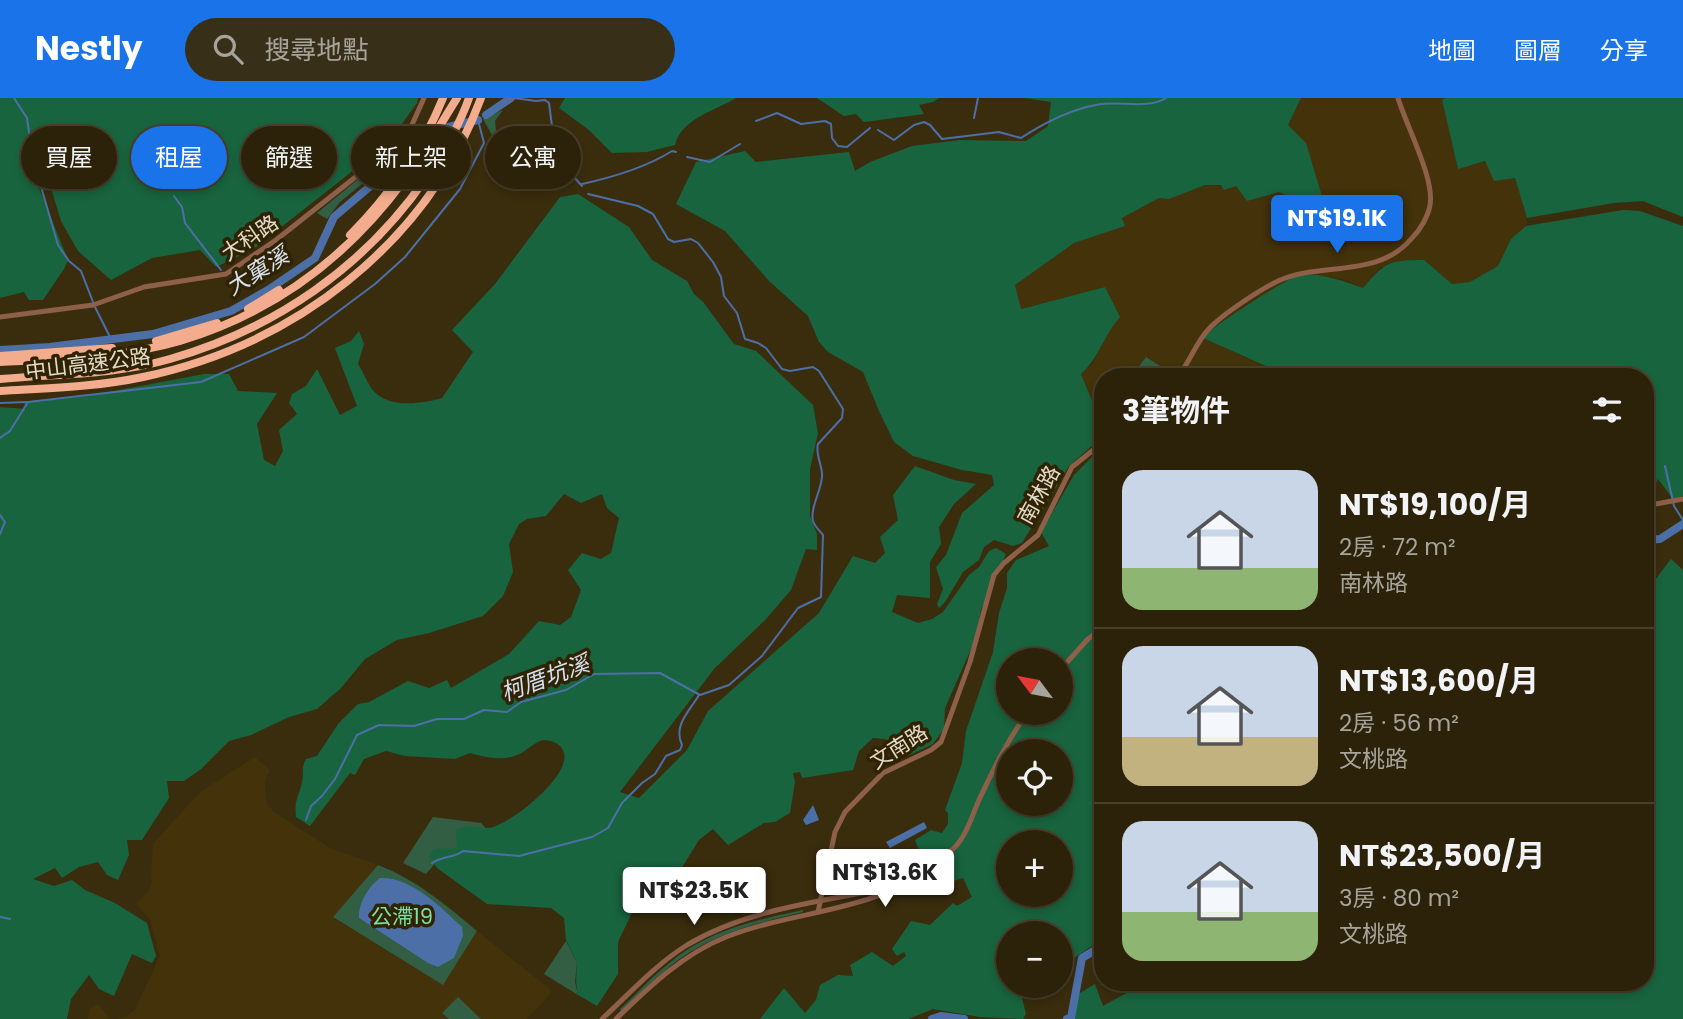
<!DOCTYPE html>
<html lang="zh-TW">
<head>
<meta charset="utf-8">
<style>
	body { margin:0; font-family:Poppins,"Noto Sans TC",sans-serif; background:#382f18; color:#f1f3f6; height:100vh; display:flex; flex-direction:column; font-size:26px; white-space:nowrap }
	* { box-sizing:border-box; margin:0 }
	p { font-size:23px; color:#a6a49c }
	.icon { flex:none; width:38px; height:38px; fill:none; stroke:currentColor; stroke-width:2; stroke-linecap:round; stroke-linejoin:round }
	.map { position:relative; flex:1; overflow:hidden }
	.sheet { position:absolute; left:1094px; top:270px; width:560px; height:623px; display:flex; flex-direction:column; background:#2c220a; border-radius:28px; box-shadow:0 4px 10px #0003,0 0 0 2px #483f2b }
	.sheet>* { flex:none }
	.banner { position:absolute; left:21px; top:28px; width:665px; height:63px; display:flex; gap:14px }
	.needle { width:46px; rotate:302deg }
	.controls { position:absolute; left:996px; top:550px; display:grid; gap:14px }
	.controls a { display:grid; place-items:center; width:77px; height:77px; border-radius:50%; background:#2c220a; box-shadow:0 4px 10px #0003,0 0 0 2px #483f2b; font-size:35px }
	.price { position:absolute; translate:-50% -60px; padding:0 16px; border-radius:7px; background:#fff; color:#222; font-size:23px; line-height:46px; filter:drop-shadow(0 2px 4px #0008) }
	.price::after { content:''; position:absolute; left:50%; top:42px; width:21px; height:16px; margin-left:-10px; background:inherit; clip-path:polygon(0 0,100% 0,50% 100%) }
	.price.on { background:#1a73e8; color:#fff }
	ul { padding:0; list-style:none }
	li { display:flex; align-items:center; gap:21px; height:175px; padding:0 28px }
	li+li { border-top:2px solid #483f2b }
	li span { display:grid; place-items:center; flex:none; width:196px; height:140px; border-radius:21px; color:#555 }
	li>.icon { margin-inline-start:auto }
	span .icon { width:84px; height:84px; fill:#fffc; stroke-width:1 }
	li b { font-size:30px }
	h2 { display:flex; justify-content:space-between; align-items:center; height:84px; padding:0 28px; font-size:30px }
	.chip { padding:0 24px; border-radius:32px; background:#2c220a; box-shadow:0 4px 10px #0003,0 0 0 2px #483f2b; font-size:24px; line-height:63px }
	.chip.on { background:#1a73e8; color:#fff }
	header { display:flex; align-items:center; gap:42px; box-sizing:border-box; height:98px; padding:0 35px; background:#1a73e8; color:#fff }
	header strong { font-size:33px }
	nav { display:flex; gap:38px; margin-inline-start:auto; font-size:24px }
	.search { width:490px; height:63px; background:#382f18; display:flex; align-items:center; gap:18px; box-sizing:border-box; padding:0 24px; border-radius:38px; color:#a6a49c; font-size:26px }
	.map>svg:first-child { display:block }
	.built { fill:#43320a }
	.green { fill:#325e44 }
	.forest { fill:#18643e; fill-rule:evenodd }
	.water { fill:#4d6fa7 }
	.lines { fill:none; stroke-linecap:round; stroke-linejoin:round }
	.stream { stroke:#4d6fa7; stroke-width:2 }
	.river { stroke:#4d6fa7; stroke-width:8 }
	.minor { stroke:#8e5f49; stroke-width:5 }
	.highway { stroke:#f3ac8d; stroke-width:8 }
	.labels { text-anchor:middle; stroke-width:7; stroke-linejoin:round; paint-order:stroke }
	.street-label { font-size:21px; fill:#e3dbca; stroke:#302304 }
	.park-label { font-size:21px; fill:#7ce0a5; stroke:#302304 }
	.water-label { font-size:23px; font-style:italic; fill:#d7e1f1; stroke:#302304 }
</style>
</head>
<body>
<header>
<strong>Nestly</strong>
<div class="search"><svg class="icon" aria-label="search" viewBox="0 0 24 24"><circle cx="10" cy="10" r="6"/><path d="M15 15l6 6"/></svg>搜尋地點</div>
<nav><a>地圖</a><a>圖層</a><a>分享</a></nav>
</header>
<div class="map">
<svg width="1683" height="921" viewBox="0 0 1683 921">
	<rect width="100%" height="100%" fill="#3a2d0e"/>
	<g class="built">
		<polygon points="1301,0 1446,0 1442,2 1458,70 1485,63 1515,80 1527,120 1526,128 1511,141 1498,168 1470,184 1452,186 1381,169 1363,190 1344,181 1300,177 1206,234 1204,240 1268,270 1264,278 1102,278 1102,327 1081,276 1093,265 1109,231 1119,219 1105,189 1020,211 1014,187 1074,145 1124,128 1122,120 1159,100 1169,101 1205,87 1236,88 1247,103 1279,94 1295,102 1301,121 1324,104 1288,27"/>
		<polygon points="255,659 270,672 265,683 265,694 267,706 274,714 330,750 378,767 333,820 443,886 477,833 550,891 551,895 527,921 113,921 126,919 135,911 160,858 150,822 136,805 148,794 153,782 151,779 153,746 200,694"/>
		<polygon points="98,906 110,921 88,921 89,911"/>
	</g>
	<g class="green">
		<polygon points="503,12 495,23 496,33 492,37 483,21"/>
		<polygon points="423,32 418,40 340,104 327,121 317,115 396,50 412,34"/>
		<polygon points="1146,259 1163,270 1160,278 1132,278"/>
		<polygon points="433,719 481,725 490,735 438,762 426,776 403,765"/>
		<path d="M 378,767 C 417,782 446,807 477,833 L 443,887 L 333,819 Z"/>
		<path d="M 803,812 L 803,814 C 760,824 714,836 678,862 C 658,877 640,896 621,913 L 620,911 C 638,895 653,877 672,863 C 710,832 756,822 803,812 Z"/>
		<polygon points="566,843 577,865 575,884 578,897 544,876"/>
		<polygon points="458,899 481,921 449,921 442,915"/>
	</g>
	<g class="forest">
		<polygon points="0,0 418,0 417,5 393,38 350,75 252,152 216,169 200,152 152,160 111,182 78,153 61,123 48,80 39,90 68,162 64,171 43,202 29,202 24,194 0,200"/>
		<path d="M 565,0 L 736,0 C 715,13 682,20 675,47 L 647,54 L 612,55 L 589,32 L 559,10 Z"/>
		<polygon points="817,0 939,0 933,4 919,7 924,16 864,24 856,16 844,18"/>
		<path d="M 1025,0 L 1301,0 L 1288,27 L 1306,45 L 1324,105 L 1300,121 L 1295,102 L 1279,94 L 1247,103 L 1236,88 L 1224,92 L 1221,87 L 1205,87 L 1169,101 L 1159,100 L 1122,120 L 1125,128 L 1074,145 L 1015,187 L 1021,211 L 1105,189 L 1120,219 C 1104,237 1099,260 1081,276 L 1102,327 L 1102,339 L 1069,368 L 1022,445 L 1013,448 L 994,442 L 984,449 L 979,462 L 963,474 L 945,504 L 939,510 L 937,506 L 943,491 L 936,469 L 946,457 L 962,415 L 994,387 L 992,377 L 962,372 L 913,358 L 894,344 L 879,313 L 863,274 L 828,254 L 819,244 L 808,218 L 769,183 L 725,133 L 676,106 L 696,64 L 745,53 L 756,64 L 849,54 L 855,73 L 870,64 L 912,48 L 960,42 L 1026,43 L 1048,28 L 1051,4 Z"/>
		<polygon points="1446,0 1683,0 1683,119 1643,103 1614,105 1527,120 1515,80 1494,83 1485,63 1458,71 1442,2"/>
		<path d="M 578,96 L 629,129 L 652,162 L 687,183 L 694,196 L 704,205 L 734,246 L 756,253 L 813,307 L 818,335 L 810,371 L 810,418 L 817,436 L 817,452 L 806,451 L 791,492 L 766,521 L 714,571 L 620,694 L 639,700 L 687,652 L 708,613 L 819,515 L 853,458 L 875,465 L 885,455 L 880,439 L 898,422 L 893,397 L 915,368 L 954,382 L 976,386 L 954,406 L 939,429 L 941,446 L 930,464 L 930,500 L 897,497 L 892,514 L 918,525 L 932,521 L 943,514 L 969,477 L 979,469 L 989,453 L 996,450 L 1006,456 L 981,512 L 975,542 L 945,610 L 944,631 L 933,646 L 910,657 L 906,648 L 884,641 L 873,640 L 859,653 L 853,672 L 802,680 L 800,674 L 793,675 L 795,684 L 790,715 L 775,724 L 764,725 L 728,747 L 713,731 L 699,742 L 681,771 L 643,784 L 637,804 L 618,844 L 618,876 L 597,908 L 578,897 L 576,884 L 577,865 L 566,842 L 564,820 L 551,810 L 487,806 L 437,770 L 429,758 L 434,751 L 457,750 L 456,732 C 473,724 479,733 493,729 C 514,723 580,672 561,649 C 557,645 553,643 546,642 C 537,642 531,649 523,654 C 507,664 487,660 470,655 L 455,661 L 405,658 L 386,653 L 364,661 L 355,677 L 350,675 L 310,728 L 296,719 C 294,700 299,700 302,684 C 304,675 301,669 306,661 L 317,658 L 338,626 L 358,606 L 369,604 L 408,583 L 429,590 L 447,582 L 451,590 L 509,556 L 539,523 L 560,527 L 571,519 L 581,492 L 568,472 L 582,455 L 601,461 L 611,455 L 619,420 L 607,410 L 602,396 L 581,405 L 564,396 L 546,418 L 527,421 L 519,426 L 509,446 L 513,474 L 503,498 L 483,518 L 429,535 L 397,542 L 365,561 L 341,590 L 317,611 L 289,619 L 251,637 L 229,643 L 201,671 L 184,683 L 167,683 L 169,700 L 142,742 L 127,742 L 129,757 L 118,782 L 107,777 L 98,764 L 79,769 L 62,780 L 55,770 L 33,781 L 54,788 L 72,782 L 85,792 L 115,805 L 147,825 L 156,858 L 152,865 L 132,856 L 114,898 L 99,891 L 89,877 L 71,901 L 67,921 L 0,921 L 0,309 L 26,311 L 24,305 L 88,298 L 204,276 L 229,276 L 238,293 L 277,295 L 257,326 L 264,362 L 275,368 L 283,353 L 279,332 L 297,316 L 289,305 L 292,296 L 306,288 L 317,271 L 340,317 L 357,308 L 335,250 L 351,243 L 359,233 L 364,246 L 358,266 C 363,274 367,284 372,291 C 387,311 421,306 442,300 L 473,254 L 452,232 L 495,186 L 560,99 Z"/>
		<path d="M 1623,112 L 1640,113 L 1683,128 L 1683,398 L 1673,401 L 1658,381 L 1645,405 L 1645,278 L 1264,278 L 1268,269 L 1203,240 C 1208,231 1286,181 1299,177 C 1313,173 1349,184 1363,190 C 1385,164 1389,162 1424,162 L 1452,186 L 1470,184 L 1498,168 L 1511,141 L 1526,128 Z"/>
		<path d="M 1101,350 L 1102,841 L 1061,869 L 1060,835 L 1008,835 L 1008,887 L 1032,887 L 1022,900 L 1026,916 L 1023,921 L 980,919 L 933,911 L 908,921 L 760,921 L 784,890 L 805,915 L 816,902 L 820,887 L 838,877 L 853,878 L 850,867 L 872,854 L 893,868 L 906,858 L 904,854 L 897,858 L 892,851 L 911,823 L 930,827 L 953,805 L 957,808 L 972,799 L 963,780 L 938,788 C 931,772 921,759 915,742 L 931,732 L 942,735 L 948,726 L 948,715 L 945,712 L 962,665 L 966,633 L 993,554 L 999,515 L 1007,490 L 1007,475 L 1016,462 L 1049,448 L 1041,434 L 1074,377 ZM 1008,562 L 1060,562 L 1060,614 L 1008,614 ZM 1008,653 L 1060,653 L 1060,705 L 1008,705 ZM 1008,744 L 1060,744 L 1060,796 L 1008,796 Z"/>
		<polygon points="1671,461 1683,472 1683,921 1067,921 1075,898 1095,886 1103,908 1146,884 1645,884 1645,489 1652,486"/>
	</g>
	<g class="water">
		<polygon points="813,707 819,722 806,727 803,722"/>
		<polygon points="924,724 927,730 890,750 886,744"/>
		<path d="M 380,780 C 410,778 441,809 462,829 L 463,838 L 454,860 L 438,869 L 428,865 L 359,820 C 358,806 368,789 380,780 Z"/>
	</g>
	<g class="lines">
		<g class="stream">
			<polyline points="14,0 27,20 33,61 58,147 69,163 81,173 93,204"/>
			<polyline points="514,0 536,3 545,2 549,5 556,59 582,88"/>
			<polyline points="974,20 978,0"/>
			<polyline points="756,23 777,15 801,26 825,23 831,26 832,40 838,48 847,49 870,30"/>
			<path d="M 878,32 L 894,42 L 914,27 L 924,24 L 930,27 L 942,41 L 999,34 L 1021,40 C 1044,25 1068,12 1096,7 C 1118,2 1147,12 1166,0"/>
			<polyline points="687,59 710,64 740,46"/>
			<path d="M 582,86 C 614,79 645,70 672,53 L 676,54"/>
			<polyline points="174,98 182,109 185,125 221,172"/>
			<polyline points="95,209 111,241"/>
			<polyline points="0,305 27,304"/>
			<polyline points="0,340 10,333 28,304 201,284 304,239 375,186 405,159 460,91 484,45 478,22"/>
			<polyline points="1665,368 1674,408 1683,422"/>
			<polyline points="0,417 5,424 0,436"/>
			<path d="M 306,722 L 311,708 L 322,698 L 335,681 L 357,637 L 379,627 L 414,628 L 437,621 L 464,621 L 484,612 L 507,614 L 521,604 L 566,592 L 594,576 L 660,575 L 700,597 L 729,587 L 762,558 L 798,510 L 821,499 L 823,437 C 820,433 815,429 813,423 C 810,410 821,393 822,379 C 823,368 815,357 818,346 L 842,320 L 843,311 L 819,273 L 813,269 L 790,273 L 782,271 L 766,250 L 758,245 L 745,241 L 737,215 L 724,198 L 721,179 L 713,164 L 698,145 L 691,141 L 674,144 L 668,141 L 653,116 L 638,108 L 588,96"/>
			<path d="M 432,765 C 443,758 454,760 463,753 L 519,758 L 592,739 L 608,730 L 622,705 L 642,685 L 655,676 L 666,658 L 680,652 L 682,647 C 673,627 689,614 699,597"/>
			<polyline points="0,819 10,821"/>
		</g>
		<g class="river">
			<polyline points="486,17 511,0"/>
			<polyline points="435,36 444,30 478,22"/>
			<polyline points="0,252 50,249 153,236 231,213 268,192 315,160 334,119 421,45"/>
			<polyline points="1645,442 1660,441 1683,426"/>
			<polyline points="932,921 941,918 964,921"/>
			<polyline points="1067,921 1071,920 1082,860 1102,848"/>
		</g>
		<g class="minor">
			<polyline points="0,219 93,207 144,189 226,176 276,142 396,47 411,29 424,0"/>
			<path d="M 1179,278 C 1191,261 1199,238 1215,225 C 1228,213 1261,191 1278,183 C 1322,163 1378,181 1412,140 C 1420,132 1428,119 1430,107 C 1435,81 1406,27 1398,0"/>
			<polyline points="1645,408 1683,401"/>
			<polyline points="1060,572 1088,541 1102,530"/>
			<polyline points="818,814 835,734 845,714 883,675 931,652 941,644 970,564 994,477 1004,465 1038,437 1072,369 1102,345"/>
			<path d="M 602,921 C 629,896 655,867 687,847 C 751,809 827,803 898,788"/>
			<path d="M 616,921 C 649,889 683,856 726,839 C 806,808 884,817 951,753 C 966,740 971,720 979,702 C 993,672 1008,641 1028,614"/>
		</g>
		<g class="highway">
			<path d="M 350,137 C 388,99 423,50 443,0"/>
			<polyline points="248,211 279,192"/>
			<polyline points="156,243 217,225"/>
			<polyline points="0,258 112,250"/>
			<path d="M 0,264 C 59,261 122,260 180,243 C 273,215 348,159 405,81 C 424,55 440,27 457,0"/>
			<path d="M 0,281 C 56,276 115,277 170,261 C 274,231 364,170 426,80 C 443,55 459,29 469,0"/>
			<path d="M 0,293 C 48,290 96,289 143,279 C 294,247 426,147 481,0"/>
		</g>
	</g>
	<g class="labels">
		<g class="street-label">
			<text transform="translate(250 140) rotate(-34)" y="7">大科路</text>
			<text transform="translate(88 266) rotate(-7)" y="7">中山高速公路</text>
			<text transform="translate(1039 397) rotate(-61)" y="7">南林路</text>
			<text transform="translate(899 649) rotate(-32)" y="7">文南路</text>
		</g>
		<g class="park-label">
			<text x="402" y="826">公滯19</text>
		</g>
		<g class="water-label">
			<text transform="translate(257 173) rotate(-32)" y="8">大窠溪</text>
			<text transform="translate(545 580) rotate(-20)" y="8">柯厝坑溪</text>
		</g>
	</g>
</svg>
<div class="controls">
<a><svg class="needle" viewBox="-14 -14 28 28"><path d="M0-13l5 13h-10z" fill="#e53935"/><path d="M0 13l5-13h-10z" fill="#a6a49c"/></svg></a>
<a><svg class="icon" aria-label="locate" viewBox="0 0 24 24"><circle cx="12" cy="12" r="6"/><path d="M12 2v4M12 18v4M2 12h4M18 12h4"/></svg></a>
<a>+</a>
<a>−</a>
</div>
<b class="price on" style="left:1337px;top:157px">NT$19.1K</b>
<b class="price" style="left:885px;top:811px">NT$13.6K</b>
<b class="price" style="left:694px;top:829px">NT$23.5K</b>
<div class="banner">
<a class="chip">買屋</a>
<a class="chip on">租屋</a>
<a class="chip">篩選</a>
<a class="chip">新上架</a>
<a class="chip">公寓</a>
</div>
<section class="sheet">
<h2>3筆物件<svg class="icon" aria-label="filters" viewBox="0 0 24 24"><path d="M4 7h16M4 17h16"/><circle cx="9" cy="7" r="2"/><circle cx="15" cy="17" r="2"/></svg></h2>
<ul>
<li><span style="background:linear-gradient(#c9d6e8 70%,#8fb573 0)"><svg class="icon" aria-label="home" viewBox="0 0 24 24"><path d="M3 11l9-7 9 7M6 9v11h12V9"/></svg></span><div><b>NT$19,100/月</b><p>2房 · 72 m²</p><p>南林路</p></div></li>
<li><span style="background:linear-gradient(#c9d6e8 65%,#c2b280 0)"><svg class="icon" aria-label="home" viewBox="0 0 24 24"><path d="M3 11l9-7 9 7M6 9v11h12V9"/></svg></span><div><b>NT$13,600/月</b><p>2房 · 56 m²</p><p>文桃路</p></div></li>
<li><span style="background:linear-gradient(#c9d6e8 65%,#8fb573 0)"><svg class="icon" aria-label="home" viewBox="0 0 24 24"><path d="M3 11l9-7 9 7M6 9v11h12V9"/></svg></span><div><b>NT$23,500/月</b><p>3房 · 80 m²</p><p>文桃路</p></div></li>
</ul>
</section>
</div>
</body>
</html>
